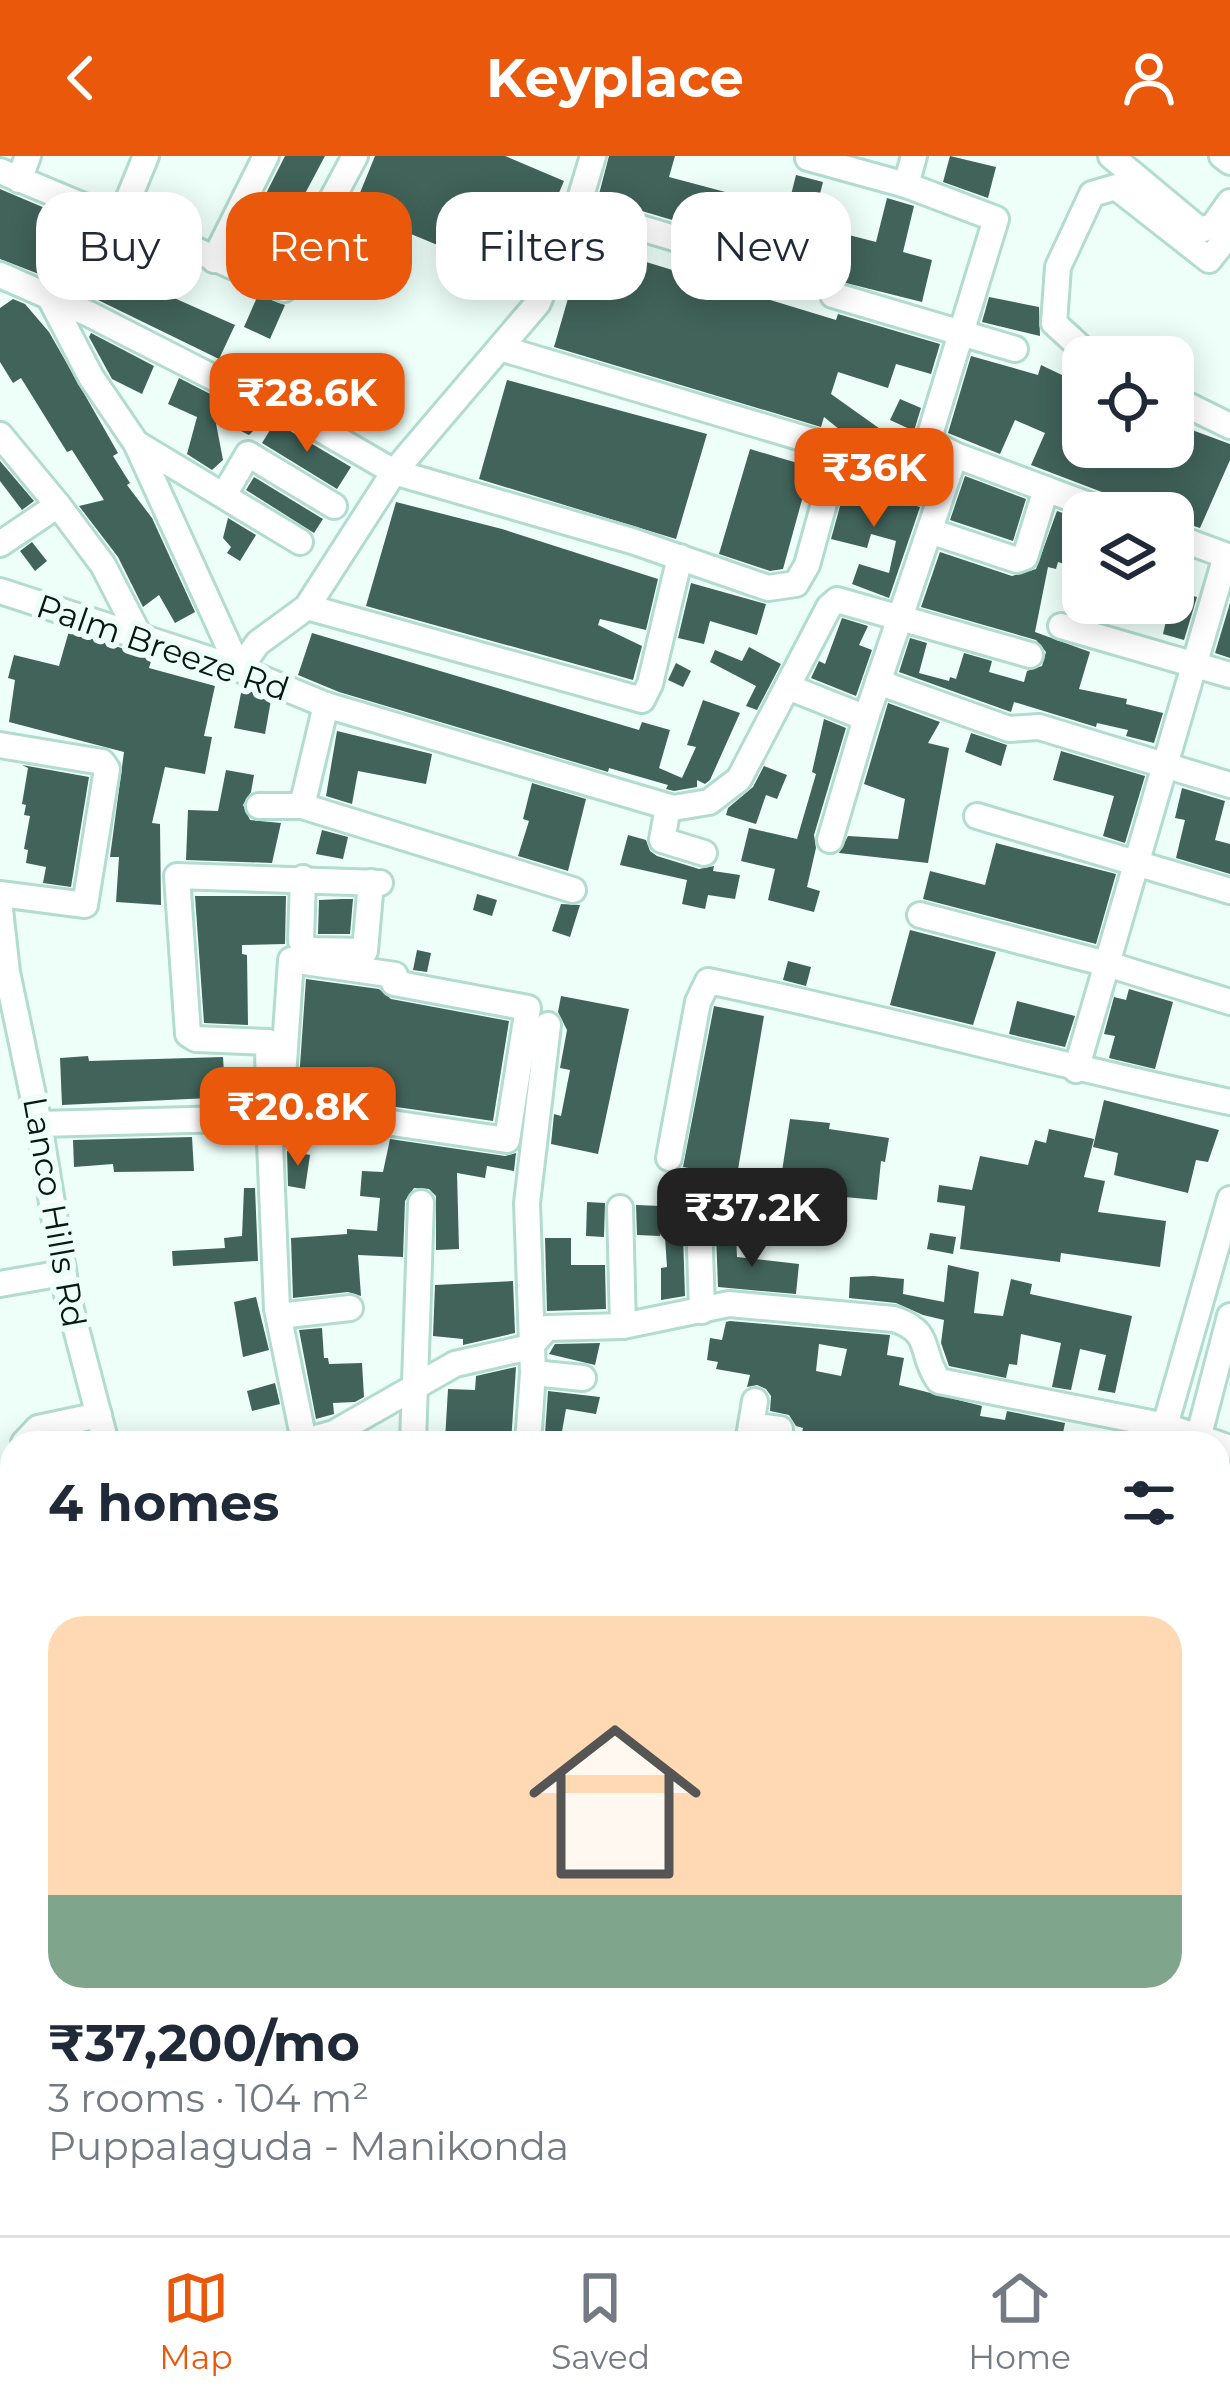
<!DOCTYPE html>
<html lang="en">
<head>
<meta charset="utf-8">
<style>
	body { margin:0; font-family:Montserrat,sans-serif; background:#f2f2f3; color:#1f2937; height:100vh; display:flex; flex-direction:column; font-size:45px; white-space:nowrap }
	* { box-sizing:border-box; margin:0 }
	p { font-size:39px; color:#747a83 }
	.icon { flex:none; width:66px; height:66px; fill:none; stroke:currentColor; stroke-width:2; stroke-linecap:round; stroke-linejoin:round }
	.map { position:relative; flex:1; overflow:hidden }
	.panel { position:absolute; left:0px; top:1275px; width:1230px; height:804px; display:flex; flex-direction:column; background:#fff; border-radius:36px 36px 0 0; box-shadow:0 6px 30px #0003 }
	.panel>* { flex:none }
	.hud { position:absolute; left:36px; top:36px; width:1158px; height:108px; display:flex; gap:24px }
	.tools { position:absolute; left:1062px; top:180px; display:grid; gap:24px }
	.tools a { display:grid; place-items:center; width:132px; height:132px; border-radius:24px; background:#fff; box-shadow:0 6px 30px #0003; font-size:60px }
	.price { position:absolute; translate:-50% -102px; padding:0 27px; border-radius:24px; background:#ea580c; color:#fff; font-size:39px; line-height:78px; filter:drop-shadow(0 3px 6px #0008) }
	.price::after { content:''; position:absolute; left:50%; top:72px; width:36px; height:27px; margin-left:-18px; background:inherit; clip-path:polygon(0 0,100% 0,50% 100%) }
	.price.active { background:#222; color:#fff }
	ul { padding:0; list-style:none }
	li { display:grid; align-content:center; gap:24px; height:636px; padding:0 48px }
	li span { display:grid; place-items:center; height:372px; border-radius:36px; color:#555 }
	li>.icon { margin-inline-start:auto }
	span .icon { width:216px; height:216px; fill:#fffc; stroke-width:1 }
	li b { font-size:51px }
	h2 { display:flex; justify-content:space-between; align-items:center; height:144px; padding:0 48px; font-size:51px }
	.tag { padding:0 42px; border-radius:36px; background:#fff; box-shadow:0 6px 30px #0003; font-size:42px; line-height:108px }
	.tag.active { background:#ea580c; color:#fff }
	header { display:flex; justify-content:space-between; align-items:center; height:156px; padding:0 48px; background:#ea580c; color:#fff; font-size:54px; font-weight:700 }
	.tab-bar { display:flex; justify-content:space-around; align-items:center; height:168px; border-top:3px solid #e0e1e3; background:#fff; font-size:33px; color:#747a83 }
	.tab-bar a { display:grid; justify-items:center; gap:6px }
	.tab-bar .active { color:#ea580c }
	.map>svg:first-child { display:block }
	.building { fill:#41635a; fill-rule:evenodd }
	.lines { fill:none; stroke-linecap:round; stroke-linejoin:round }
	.minor-casing { stroke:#b2dcd0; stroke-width:30 }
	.minor { stroke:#fff; stroke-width:24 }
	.labels { text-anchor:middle; stroke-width:12; stroke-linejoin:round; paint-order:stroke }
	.street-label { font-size:33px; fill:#071713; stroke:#eefff9 }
</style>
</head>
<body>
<header><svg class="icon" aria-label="back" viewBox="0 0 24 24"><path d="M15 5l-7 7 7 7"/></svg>Keyplace<svg class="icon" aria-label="person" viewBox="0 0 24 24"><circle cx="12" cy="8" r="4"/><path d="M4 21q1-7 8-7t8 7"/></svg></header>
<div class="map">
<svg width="1230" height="2079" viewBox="0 0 1230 2079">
	<rect width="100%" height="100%" fill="#eefff9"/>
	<g class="building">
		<polygon points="285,0 325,0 300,47 308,52 283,92 249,71"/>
		<polygon points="375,0 505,0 564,25 522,124 353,54"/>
		<polygon points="609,0 675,0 669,21 744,41 733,82 598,42"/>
		<polygon points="950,0 996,11 988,42 943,26"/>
		<polygon points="796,19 823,26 812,70 785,63"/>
		<polygon points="0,33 66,61 44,120 0,103"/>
		<polygon points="887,42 914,50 903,96 932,104 922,146 830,123 841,77 876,86"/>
		<polygon points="126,81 153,93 138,126 235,169 219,203 98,144"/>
		<polygon points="584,87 836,164 838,158 940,188 931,218 896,208 888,232 838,216 831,238 890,280 875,302 824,261 821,271 554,191"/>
		<polygon points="258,139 285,149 270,183 244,171"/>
		<polygon points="989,141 1039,151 1040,180 982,166"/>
		<polygon points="13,143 25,148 49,176 118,297 113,300 130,327 127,329 152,362 195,456 175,467 159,439 143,451 118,401 79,350 104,344 72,294 67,296 21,222 13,227 0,206 0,152"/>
		<polygon points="91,177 154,210 142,238 112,223 89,181"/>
		<polygon points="971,200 1038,219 1041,209 1083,229 1083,291 1173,291 1173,267 1230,288 1230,304 1200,372 1173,363 1173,357 1157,357 1031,309 1045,277 1015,264 1000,298 948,277"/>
		<polygon points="179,222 226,246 243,243 267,261 249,279 215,262 223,304 212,314 187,298 197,261 168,248"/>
		<polygon points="507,224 707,278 676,383 479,323"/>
		<polygon points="900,243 921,252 914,275 890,264"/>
		<polygon points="275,266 351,311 337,333 262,287"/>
		<polygon points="750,293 811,311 783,413 770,415 719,398"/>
		<polygon points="0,305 34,345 22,354 0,325"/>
		<polygon points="965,320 1026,343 1013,385 950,364"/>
		<polygon points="254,321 323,363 314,377 246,334"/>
		<polygon points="848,321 886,332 883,341 920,351 889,442 852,428 859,408 889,417 896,385 871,378 867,392 831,383"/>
		<polygon points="396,346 502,373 658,423 646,474 600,463 598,469 642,490 633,524 366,450"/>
		<polygon points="1057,355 1083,364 1083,414 1058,406 1056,413 1048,411 1035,476 1090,496 1079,533 1127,543 1126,548 1163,557 1154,587 1126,580 1128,574 1097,567 1096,571 1014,546 1011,556 899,516 910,482 927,487 919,517 949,525 950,521 956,523 964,497 992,505 989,516 1024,526 1027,515 1042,510 1046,496 1036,484 921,451 940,396 1012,420 1036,413"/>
		<polygon points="228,362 256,379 240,405 227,397 231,391 223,382"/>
		<polygon points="32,386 47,405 35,415 20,395"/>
		<polygon points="691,427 766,448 757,479 710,465 704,488 678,482"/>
		<polygon points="1173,435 1197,441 1184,484 1163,478"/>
		<polygon points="1230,447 1230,502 1215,497"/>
		<polygon points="842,462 868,470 859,489 872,494 856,540 811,522 819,505 825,508"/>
		<polygon points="69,475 152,502 149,512 215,530 204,580 212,581 205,618 165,611 152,667 160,668 161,749 116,746 119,701 110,701 124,596 9,566 15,524 8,522 14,499 59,510"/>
		<polygon points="312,477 639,574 642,566 670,574 659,612 682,622 696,591 687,589 703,544 740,557 710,624 705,628 697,624 697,631 674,635 666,633 668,629 609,612 608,616 339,536 298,519"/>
		<polygon points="749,491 781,508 757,554 746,550 756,530 710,506 715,494 742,505"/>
		<polygon points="676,507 691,515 683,531 668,524"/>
		<polygon points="242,532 271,544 265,578 234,572"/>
		<polygon points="888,547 940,566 928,587 949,592 928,707 839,697 848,680 898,683 905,643 864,628"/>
		<polygon points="824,563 846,572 814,679 816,692 807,731 820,735 814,756 768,744 775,713 741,705 749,672 797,683 816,618 812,616"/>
		<polygon points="337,575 432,598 426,628 358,615 352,648 326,640"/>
		<polygon points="971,577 1007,589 1001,610 965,596"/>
		<polygon points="1061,595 1145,620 1125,687 1103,680 1114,640 1053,624"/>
		<polygon points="22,609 89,621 71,731 43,727 46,711 26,707 28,694 24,693 30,660 24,659 26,649 22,648 28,612"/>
		<polygon points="764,610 787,619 777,643 766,639 756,668 726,659 728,652 753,631"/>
		<polygon points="226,614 254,619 251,636 243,649 250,664 281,667 272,707 186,704 188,654 218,655"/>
		<polygon points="532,627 586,643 568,715 518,700 529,665 523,663"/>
		<polygon points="1182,632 1225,645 1215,684 1230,688 1230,718 1176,702 1185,664 1175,662"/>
		<polygon points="322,674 348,681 343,703 316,698"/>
		<polygon points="628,679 646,684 650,695 657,700 699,713 714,710 713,715 740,719 735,743 708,739 705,753 682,748 687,724 620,709"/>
		<polygon points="996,687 1116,718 1096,788 923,743 930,715 985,729"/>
		<polygon points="477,738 497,744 492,760 473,754"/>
		<polygon points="195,740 286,740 285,788 242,789 242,798 247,799 248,869 204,867"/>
		<polygon points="342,743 353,743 350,778 318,778 319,744"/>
		<polygon points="561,748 580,749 570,781 552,775"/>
		<polygon points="910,774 996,796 973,869 890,849"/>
		<polygon points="417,794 431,797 427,816 413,814"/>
		<polygon points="788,805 811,811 806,830 783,824"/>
		<polygon points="306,823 379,833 391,843 509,865 493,965 362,946 299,924"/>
		<polygon points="1129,833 1173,846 1155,913 1109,902 1115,880 1104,878 1114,841 1126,844"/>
		<polygon points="561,840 629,853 598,998 551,988 554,958 561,960 570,914 560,912 567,874 558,856"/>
		<polygon points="1017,845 1075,860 1065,891 1009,878"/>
		<polygon points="714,850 764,860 733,1043 715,1040 709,1016 683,1011"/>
		<polygon points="88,900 89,905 223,901 224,917 252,917 252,940 62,949 60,902"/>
		<polygon points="1104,944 1219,974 1208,1006 1196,1004 1188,1037 1114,1019 1118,997 1093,991"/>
		<polygon points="790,963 830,967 829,973 889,982 885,1006 881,1005 877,1044 779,1035"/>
		<polygon points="1049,973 1094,983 1084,1021 1105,1025 1098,1056 1166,1065 1160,1111 1061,1097 1060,1106 960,1093 965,1050 937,1046 939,1029 972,1034 980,1000 1028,1009 1035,984 1046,987"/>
		<polygon points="192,981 194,1015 114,1016 113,1008 74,1011 73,984"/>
		<polygon points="390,983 505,1000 516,997 514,1015 487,1010 485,1022 457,1017 459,1093 436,1094 436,1040 429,1033 414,1032 405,1045 403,1101 358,1099 361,1140 348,1136 293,1142 291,1082 347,1078 347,1073 377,1075 380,1042 360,1040 362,1015 383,1016"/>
		<polygon points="287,995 310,999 305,1033 288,1030"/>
		<polygon points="244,1032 255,1032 258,1105 173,1110 172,1095 225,1092 224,1082 242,1080"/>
		<polygon points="587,1046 605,1047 604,1081 586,1080"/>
		<polygon points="636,1049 661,1050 660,1080 637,1079"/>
		<polygon points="716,1077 736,1077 737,1101 799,1108 796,1138 718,1131"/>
		<polygon points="930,1077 956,1081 953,1098 927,1093"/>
		<polygon points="683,1079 685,1140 661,1144 661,1112 667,1111 665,1081"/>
		<polygon points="545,1082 571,1082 571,1109 605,1109 606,1153 547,1155"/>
		<polygon points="948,1109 979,1116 974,1157 1003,1160 1011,1123 1032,1128 1030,1138 1132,1160 1115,1237 1098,1234 1106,1199 1080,1193 1071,1234 1052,1231 1061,1187 1021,1178 1017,1209 1009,1208 1006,1222 949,1210 941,1187 944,1164 923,1159 896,1147 849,1142 850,1121 873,1120 904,1123 903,1138 944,1146"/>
		<polygon points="513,1125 515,1177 463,1189 463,1183 433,1180 435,1129"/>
		<polygon points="256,1141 269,1194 243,1201 234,1146"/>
		<path d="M 730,1165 L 890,1179 L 887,1199 L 904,1202 L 899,1229 L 982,1250 L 980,1260 L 1005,1264 L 1007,1255 L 1065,1267 L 1061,1287 L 930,1287 L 931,1281 L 897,1276 L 896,1283 L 854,1275 L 852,1287 L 800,1287 L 803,1272 L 796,1270 L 789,1259 L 770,1255 L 771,1240 L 766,1233 L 757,1229 L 747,1231 L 750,1219 L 716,1213 L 718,1206 L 707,1204 L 710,1182 L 722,1184 L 726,1166 ZM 819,1188 L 847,1193 L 841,1220 L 816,1215 Z"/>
		<polygon points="322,1172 324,1202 328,1202 329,1208 362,1207 364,1241 355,1246 333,1247 334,1258 316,1263 299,1174"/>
		<polygon points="600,1187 595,1209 549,1198 555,1188"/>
		<polygon points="516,1211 511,1287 445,1284 448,1233 475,1234 476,1220"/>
		<polygon points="275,1227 280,1248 252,1255 247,1235"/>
		<polygon points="548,1235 600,1241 596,1258 566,1253 561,1281 545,1278"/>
		<polygon points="1111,1276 1144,1282 1144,1287 1108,1287"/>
	</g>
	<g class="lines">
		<defs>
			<g id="minor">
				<polyline points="1111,0 1200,74 1213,70 1230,46"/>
				<polyline points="1222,0 1230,6"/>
				<polyline points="808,2 906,29 996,63 928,285 955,299 1110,357"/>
				<polyline points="0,15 96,55 121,61 284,133 355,0"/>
				<polyline points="19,24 28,0"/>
				<polyline points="906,29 914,0"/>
				<polyline points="577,53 758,107"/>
				<polyline points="121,61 146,0"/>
				<polyline points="214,104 266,0"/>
				<polyline points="0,119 89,158 232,231"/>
				<polyline points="833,139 1015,193"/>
				<polyline points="51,144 91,221 136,287 239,513 258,487 307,451 394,316 538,147 577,53 593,0"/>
				<polyline points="1091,201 1054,167 1058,111 1092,38 1116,31 1209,104 1230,77"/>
				<polyline points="265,241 394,316 632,385 768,432 796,428 807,409 839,293 500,192"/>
				<polyline points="1173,242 1230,270"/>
				<polyline points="0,279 58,349"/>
				<polyline points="136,287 300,386"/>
				<polyline points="224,339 248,298 334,350"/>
				<polyline points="930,375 1017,404 1025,401 1046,333"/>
				<polyline points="1173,380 1230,401"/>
				<polyline points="0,388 58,349 103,409 140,481"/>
				<polyline points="0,435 239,513 326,549 673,652 709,646 739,623 829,451 837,444 1030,499"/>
				<polyline points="307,451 642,544 650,528 680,401"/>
				<polyline points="1061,470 1230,519"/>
				<polyline points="878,526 1009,573 1039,571 1230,629"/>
				<polyline points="788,531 866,562"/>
				<polyline points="0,589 102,606 107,613 85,749 0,738"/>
				<polyline points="259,650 302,650 573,734"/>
				<polyline points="302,650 326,549"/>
				<polyline points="668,651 662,684 704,697"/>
				<polyline points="977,660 1230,735"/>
				<polyline points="830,684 866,562 955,299"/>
				<polyline points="303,722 301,785 305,792 313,794 365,795 371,726"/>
				<polyline points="0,753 7,816 39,968 67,1138 106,1287"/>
				<polyline points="920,759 1107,808 1230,846"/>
				<polyline points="1076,914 1226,400"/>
				<polyline points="268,931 358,962 507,984 528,852 394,827 395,819 291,804 282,936"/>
				<polyline points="269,962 277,1153 304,1285"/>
				<polyline points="39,968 269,962 268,886 196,883 188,878 177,720 380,727"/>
				<path d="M 669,1002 L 698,846 L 708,825 C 883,861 1055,909 1230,946"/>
				<polyline points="698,1032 702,1155"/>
				<polyline points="620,1052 623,1170"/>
				<polyline points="0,1128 63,1117"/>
				<polyline points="279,1160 350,1152"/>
				<polyline points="533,1217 583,1222"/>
				<polyline points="751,1269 780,1273"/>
				<polyline points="1199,1279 1230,1160"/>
				<polyline points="24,1287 38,1272 99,1259"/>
				<path d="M 298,1287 L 334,1277 L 455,1208 L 530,1191 L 547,1172 L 623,1170 L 729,1148 L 894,1163 C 935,1177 918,1196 939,1225 L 1166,1270 L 1230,1292"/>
				<polyline points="413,1287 421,1047"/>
				<polyline points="528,1287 533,1217 527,1047 548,869"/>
				<polyline points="748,1287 755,1245"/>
				<polyline points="1160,1287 1230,1043"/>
				<polyline points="0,1430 12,1427"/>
				<polyline points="0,1519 12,1518"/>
				<polyline points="1218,1583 1230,1586"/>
				<polyline points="0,1633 12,1551"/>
				<polyline points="1218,1693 1230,1696"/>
				<polyline points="0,1782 12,1785"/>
				<polyline points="1218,1796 1230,1799"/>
				<polyline points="1218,1897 1230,1901"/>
				<polyline points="1218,2029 1230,1970"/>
				<polyline points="71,2067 94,2079"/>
				<polyline points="888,2067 909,2069"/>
				<polyline points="1079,2067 1081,2079"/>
				<polyline points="1130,2067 1185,2079"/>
				<polyline points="23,2079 26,2067"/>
				<polyline points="130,2079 135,2067"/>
				<polyline points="446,2079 452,2067"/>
				<polyline points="631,2079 637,2067"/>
				<polyline points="654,2079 660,2067"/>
				<polyline points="760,2079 767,2067"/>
				<polyline points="1209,2079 1211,2067"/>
			</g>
		</defs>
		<use href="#minor" class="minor-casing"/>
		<use href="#minor" class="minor"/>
	</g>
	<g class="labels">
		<g class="street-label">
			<text transform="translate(163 491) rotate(19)" y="12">Palm Breeze Rd</text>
			<text transform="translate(55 1056) rotate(80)" y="12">Lanco Hills Rd</text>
		</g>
	</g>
</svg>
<div class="tools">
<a><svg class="icon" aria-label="locate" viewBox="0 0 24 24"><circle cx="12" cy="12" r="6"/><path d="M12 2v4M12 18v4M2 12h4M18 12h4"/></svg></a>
<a><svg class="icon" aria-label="layers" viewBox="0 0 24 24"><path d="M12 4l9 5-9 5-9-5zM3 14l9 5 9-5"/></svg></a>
</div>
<b class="price" style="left:307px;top:299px">₹28.6K</b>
<b class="price" style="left:874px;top:374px">₹36K</b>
<b class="price" style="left:298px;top:1013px">₹20.8K</b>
<b class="price active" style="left:752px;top:1114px">₹37.2K</b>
<div class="hud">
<a class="tag">Buy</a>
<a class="tag active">Rent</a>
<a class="tag">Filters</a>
<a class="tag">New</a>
</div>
<section class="panel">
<h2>4 homes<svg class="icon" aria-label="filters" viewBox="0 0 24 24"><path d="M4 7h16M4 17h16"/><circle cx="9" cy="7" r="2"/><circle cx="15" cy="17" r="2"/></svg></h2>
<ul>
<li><span style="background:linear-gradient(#ffd9b3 75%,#7fa58c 0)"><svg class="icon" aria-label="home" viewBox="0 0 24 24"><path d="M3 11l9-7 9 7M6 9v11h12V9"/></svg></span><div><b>₹37,200/mo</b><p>3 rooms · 104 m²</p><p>Puppalaguda - Manikonda</p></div></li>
</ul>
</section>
</div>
<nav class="tab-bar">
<a class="active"><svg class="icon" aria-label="map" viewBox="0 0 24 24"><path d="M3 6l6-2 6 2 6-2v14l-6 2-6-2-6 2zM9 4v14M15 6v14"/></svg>Map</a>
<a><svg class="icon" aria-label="saved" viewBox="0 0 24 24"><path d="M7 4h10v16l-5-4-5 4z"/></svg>Saved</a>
<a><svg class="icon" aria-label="home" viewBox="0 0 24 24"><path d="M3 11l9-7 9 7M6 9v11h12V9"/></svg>Home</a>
</nav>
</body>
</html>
